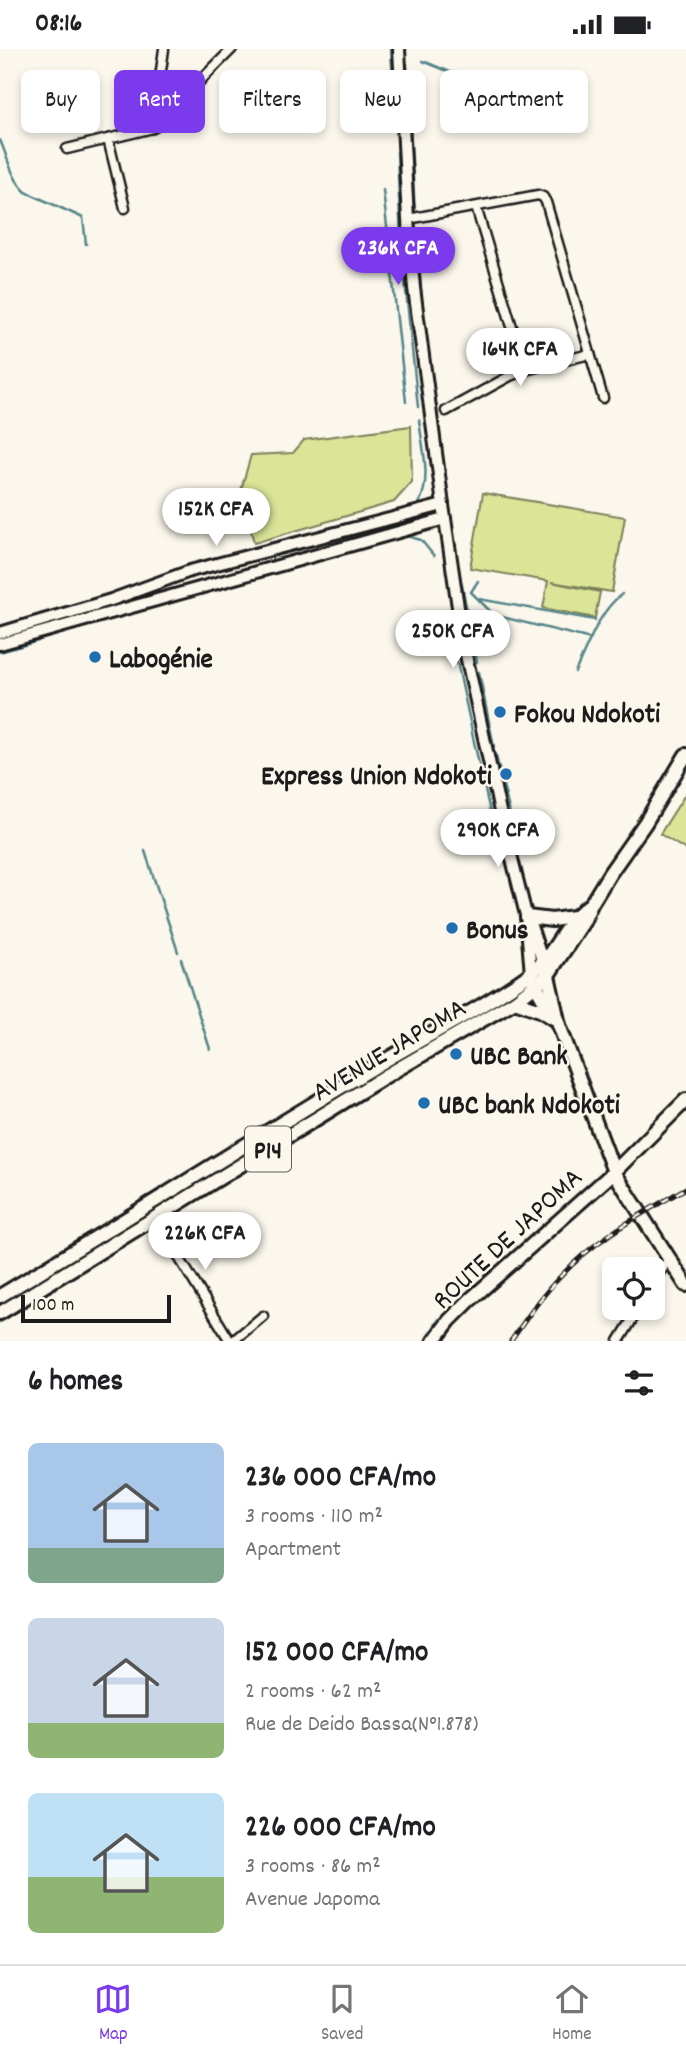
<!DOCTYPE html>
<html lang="en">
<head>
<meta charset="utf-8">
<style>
	body { margin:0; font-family:Dekko,sans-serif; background:#f2f2f2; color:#202124; height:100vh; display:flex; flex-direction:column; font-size:26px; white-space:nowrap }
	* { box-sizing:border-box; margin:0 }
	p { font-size:23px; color:#757577 }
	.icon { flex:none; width:38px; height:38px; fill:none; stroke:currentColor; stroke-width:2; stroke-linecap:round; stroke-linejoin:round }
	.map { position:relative; height:1292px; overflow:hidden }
	.side { display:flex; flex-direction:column; background:#fff; flex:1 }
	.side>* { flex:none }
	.banner { position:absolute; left:21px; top:21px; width:644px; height:63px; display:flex; gap:14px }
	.fabs { position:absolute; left:602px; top:1208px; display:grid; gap:14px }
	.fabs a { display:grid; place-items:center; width:63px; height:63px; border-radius:10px; background:#fff; box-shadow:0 4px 10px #0003; font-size:35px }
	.scale { position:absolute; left:21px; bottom:18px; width:150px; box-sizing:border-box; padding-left:7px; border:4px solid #1c1c1c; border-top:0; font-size:19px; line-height:24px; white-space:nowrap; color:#1c1c1c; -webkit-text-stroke:5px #fbf7ec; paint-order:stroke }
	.price { position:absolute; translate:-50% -60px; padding:0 16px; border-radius:24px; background:#fff; color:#222; font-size:23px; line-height:46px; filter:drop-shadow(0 2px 4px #0008) }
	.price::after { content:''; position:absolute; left:50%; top:42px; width:21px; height:16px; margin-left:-10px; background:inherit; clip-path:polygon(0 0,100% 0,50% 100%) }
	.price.selected { background:#7c3aed; color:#fff }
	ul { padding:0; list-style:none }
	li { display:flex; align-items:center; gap:21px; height:175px; padding:0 28px }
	li span { display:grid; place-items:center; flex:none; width:196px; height:140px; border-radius:10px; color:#555 }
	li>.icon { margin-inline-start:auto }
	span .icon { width:84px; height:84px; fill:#fffc; stroke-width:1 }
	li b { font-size:30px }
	h2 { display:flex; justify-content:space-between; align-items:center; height:84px; padding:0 28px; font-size:30px }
	.chip { padding:0 24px; border-radius:10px; background:#fff; box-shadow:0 4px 10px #0003; font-size:24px; line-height:63px }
	.chip.selected { background:#7c3aed; color:#fff }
	.status { display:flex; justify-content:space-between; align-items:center; height:49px; padding:0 35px; background:#fff; direction:ltr }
	.status svg { height:19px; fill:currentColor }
	.tabs { display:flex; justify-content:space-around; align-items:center; height:98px; border-top:2px solid #e0e0e0; background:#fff; font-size:19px; color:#757577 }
	.tabs a { display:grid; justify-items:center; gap:4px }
	.tabs .selected { color:#7c3aed }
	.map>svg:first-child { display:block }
	.green { fill:#dae598; stroke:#7b805a; stroke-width:2 }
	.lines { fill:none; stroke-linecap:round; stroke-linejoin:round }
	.stream { stroke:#548589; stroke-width:2.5 }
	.street-casing { stroke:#1c1c1c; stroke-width:13 }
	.secondary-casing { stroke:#1c1c1c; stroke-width:16 }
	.primary-casing { stroke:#1c1c1c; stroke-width:18 }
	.street { stroke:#fbf7ec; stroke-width:8 }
	.secondary { stroke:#fbf7ec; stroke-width:10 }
	.primary { stroke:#fbf7ec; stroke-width:12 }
	.rail-casing { stroke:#1c1c1c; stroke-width:5 }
	.rail { stroke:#fbf7ec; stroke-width:2.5; stroke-dasharray:8; stroke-linecap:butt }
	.poi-dot { fill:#1f6fb2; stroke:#fbf7ec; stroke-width:2.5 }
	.labels { text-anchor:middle; stroke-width:5; stroke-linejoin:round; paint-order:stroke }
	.shield { fill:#fbf7ec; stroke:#5f5e5a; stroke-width:2 }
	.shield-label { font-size:26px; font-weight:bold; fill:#1c1c1c }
	.poi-label { font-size:28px; font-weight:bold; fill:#1c1c1c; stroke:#fbf7ec; text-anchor:start }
	.street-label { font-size:28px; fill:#1c1c1c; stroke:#fbf7ec }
</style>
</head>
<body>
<div class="status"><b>08:16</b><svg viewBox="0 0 49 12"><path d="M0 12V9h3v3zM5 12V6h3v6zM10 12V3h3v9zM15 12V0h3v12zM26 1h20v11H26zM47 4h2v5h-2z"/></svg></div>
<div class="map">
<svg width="686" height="1292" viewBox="0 0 686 1292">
	<rect width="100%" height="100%" fill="#fbf7ec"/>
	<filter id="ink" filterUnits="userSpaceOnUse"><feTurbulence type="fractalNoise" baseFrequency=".0143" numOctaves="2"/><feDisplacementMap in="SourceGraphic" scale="14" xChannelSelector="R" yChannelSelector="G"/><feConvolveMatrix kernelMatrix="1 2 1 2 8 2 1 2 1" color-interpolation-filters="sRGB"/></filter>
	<g filter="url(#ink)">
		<g class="green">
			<polygon points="411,377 412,433 394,453 254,494 241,441 251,406 293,404 304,391"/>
			<polygon points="483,444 625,468 612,543 551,533 600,543 595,569 543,559 548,532 470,519"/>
			<polygon points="686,744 686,801 660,785"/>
		</g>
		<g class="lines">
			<g class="stream">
				<polyline points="391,0 396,81"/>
				<polyline points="423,12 477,34"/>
				<polyline points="407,15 409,51"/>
				<polyline points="409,58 415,164"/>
				<path d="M 0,91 C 8,109 11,129 26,143 L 83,169 L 86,195"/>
				<polyline points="397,103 401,193 418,358"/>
				<polyline points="383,141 406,353"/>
				<polyline points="415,173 425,281"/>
				<path d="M 419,454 C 432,430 422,397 419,371"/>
				<polyline points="403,486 421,491 434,507"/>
				<polyline points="454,496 477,613"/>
				<polyline points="478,532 471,543 494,566 591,590"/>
				<polyline points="479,550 595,571"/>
				<polyline points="454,599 472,682"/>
				<polyline points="0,603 38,592 40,586"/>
				<polyline points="479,623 494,698"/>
				<path d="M 575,623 C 588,597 598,563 622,545"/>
				<polyline points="472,684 490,763"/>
				<polyline points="496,707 516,789"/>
				<polyline points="492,771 498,794"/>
				<polyline points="145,802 178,903"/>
				<polyline points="181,910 210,1000"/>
				<polyline points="200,1150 277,1103"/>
				<polyline points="160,1174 184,1159"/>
				<polyline points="0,1273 156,1177"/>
				<polyline points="425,1292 439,1270"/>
			</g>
			<defs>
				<g id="street">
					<polyline points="153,79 164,0"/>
					<polyline points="108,90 125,159"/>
					<polyline points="67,100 153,79 232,0"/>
					<polyline points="476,158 525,321"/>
					<polyline points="408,170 538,146 543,148 546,153 603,349"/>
					<polyline points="446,362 510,327 525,321 590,305"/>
					<polyline points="155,1169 230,1292"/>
					<polyline points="653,1236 669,1209"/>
					<polyline points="233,1292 263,1267"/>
					<polyline points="619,1292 640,1258"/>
				</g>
				<g id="secondary">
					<polyline points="399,0 408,170 414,239 443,456 463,592 499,758 526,866 531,925"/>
					<polyline points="0,584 111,551 190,522 443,456"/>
					<polyline points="0,595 445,470"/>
					<polyline points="531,877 543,914"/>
				</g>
				<g id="primary">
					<polyline points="527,868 552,871 574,868"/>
					<polyline points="547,922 559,976 614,1123 686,1236"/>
					<polyline points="533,931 553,967"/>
					<polyline points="515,952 540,961 553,969"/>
					<path d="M 0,1247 C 124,1172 247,1094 371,1020 C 423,988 480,961 530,925 C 555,907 562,877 588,857"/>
					<polyline points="0,1264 384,1028 515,952 548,926 583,873 591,855 610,824 645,774 686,706"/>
					<polyline points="434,1292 449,1272 470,1251 614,1123 686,1051"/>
				</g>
			</defs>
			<use href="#street" class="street-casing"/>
			<use href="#secondary" class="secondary-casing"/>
			<use href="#primary" class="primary-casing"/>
			<use href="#street" class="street"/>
			<use href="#secondary" class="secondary"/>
			<use href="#primary" class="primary"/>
			<defs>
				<path id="rail" d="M 511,1292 C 526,1270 542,1246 561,1227 C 596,1189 642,1165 686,1139"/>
			</defs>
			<use href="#rail" class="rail-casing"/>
			<use href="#rail" class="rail"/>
		</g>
	</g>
	<g class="poi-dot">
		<circle cx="95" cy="608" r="7"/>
		<circle cx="500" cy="663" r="7"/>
		<circle cx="506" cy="725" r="7"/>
		<circle cx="452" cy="879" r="7"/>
		<circle cx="456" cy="1005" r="7"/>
		<circle cx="424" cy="1054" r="7"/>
	</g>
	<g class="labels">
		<rect class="shield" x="245" y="1077.5" width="46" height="45" rx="5"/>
		<g class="shield-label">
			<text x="268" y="1109">P14</text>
		</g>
		<g class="poi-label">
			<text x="109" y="618">Labogénie</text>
			<text x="514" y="673">Fokou Ndokoti</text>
			<text x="492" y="735" text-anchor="end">Express Union Ndokoti</text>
			<text x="466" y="889">Bonus</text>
			<text x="470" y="1015">UBC Bank</text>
			<text x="438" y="1064">UBC bank Ndokoti</text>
		</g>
		<g class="street-label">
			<text transform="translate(388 999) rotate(-31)" y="10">AVENUE JAPOMA</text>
			<text transform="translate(506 1188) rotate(-43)" y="10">ROUTE DE JAPOMA</text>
		</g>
	</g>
</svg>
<div class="fabs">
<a><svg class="icon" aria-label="locate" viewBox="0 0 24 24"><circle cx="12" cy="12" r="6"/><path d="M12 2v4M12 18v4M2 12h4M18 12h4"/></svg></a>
</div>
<div class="scale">100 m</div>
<b class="price selected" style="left:398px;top:238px">236K CFA</b>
<b class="price" style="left:520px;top:339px">164K CFA</b>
<b class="price" style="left:216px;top:499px">152K CFA</b>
<b class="price" style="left:453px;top:621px">250K CFA</b>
<b class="price" style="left:498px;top:820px">290K CFA</b>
<b class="price" style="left:205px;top:1223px">226K CFA</b>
<div class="banner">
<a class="chip">Buy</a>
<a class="chip selected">Rent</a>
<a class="chip">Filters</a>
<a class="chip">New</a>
<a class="chip">Apartment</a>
</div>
</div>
<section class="side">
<h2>6 homes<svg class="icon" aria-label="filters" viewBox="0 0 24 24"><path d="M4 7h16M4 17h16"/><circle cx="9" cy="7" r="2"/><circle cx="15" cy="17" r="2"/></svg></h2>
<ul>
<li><span style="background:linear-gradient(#a9c7e8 75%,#7fa58c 0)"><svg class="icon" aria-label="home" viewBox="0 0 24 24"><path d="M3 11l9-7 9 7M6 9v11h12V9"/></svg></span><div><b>236 000 CFA/mo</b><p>3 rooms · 110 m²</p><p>Apartment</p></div></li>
<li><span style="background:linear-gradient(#c9d6e8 75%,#8fb573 0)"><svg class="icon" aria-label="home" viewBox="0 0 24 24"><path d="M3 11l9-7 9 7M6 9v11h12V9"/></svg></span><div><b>152 000 CFA/mo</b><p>2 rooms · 62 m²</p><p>Rue de Deido Bassa(N°1.878)</p></div></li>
<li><span style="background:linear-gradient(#bfe0f5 60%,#8fb573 0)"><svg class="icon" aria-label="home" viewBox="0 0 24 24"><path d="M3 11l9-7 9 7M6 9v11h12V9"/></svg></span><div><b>226 000 CFA/mo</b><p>3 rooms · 86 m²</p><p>Avenue Japoma</p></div></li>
</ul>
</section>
<nav class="tabs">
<a class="selected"><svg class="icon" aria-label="map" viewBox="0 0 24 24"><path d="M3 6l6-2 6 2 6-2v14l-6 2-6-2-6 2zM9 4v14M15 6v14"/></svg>Map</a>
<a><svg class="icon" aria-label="saved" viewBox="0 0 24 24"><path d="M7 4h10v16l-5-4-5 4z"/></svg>Saved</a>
<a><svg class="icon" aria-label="home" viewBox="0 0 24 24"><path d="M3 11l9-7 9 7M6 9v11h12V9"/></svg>Home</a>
</nav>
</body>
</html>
